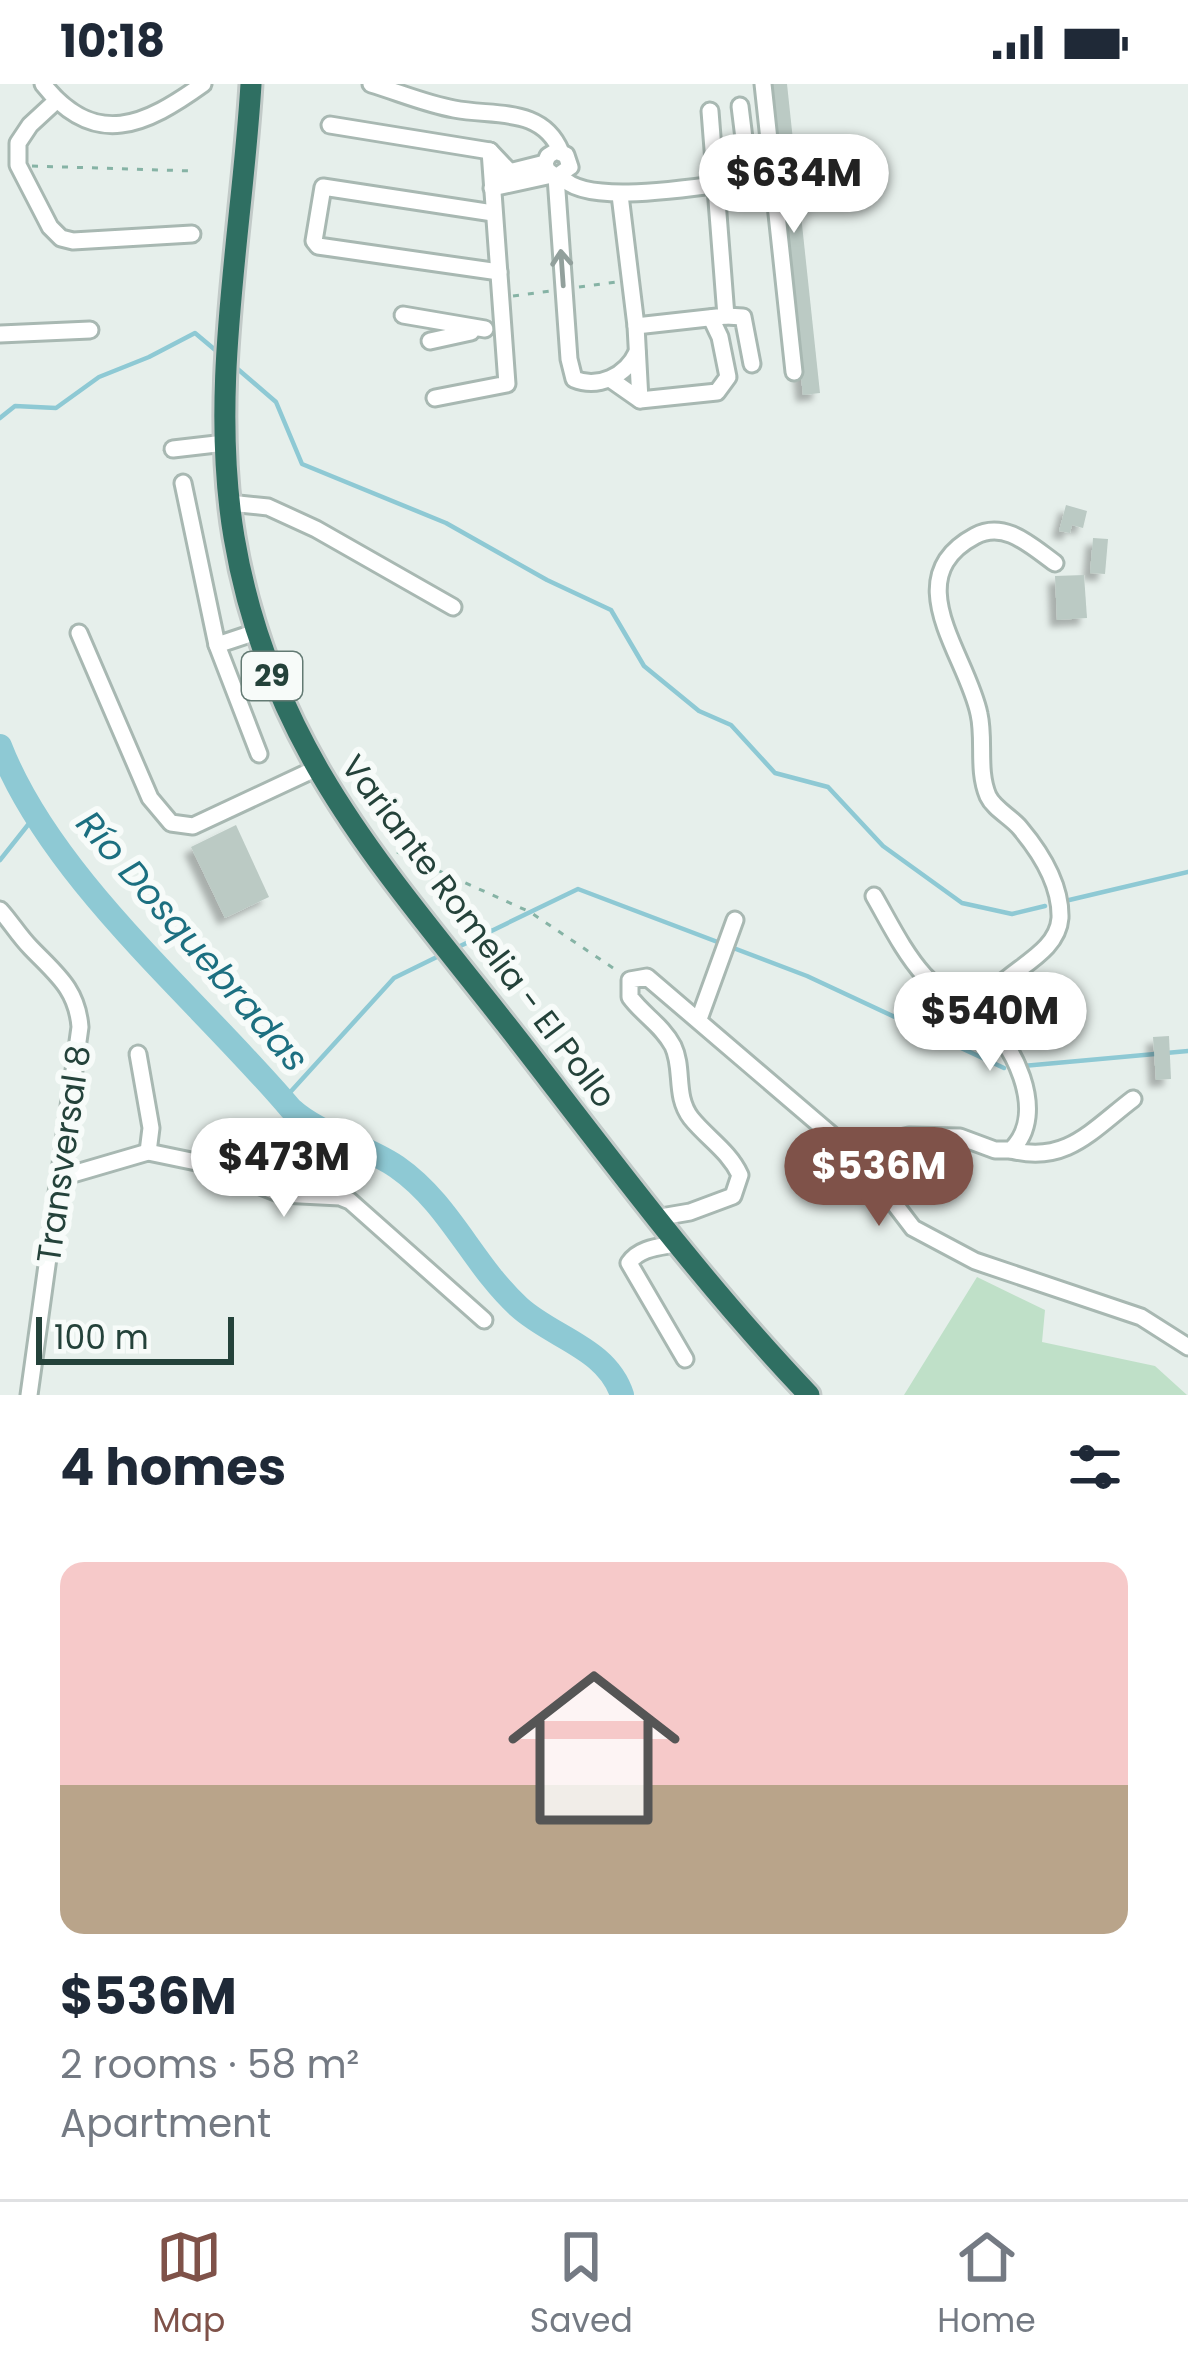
<!DOCTYPE html>
<html lang="en">
<head>
<meta charset="utf-8">
<style>
	body { margin:0; font-family:Poppins,sans-serif; background:#f6f6f7; color:#1f2937; height:100vh; display:flex; flex-direction:column; font-size:45px; white-space:nowrap }
	* { box-sizing:border-box; margin:0 }
	p { font-size:39px; color:#747a83 }
	.icon { flex:none; width:66px; height:66px; fill:none; stroke:currentColor; stroke-width:2; stroke-linecap:round; stroke-linejoin:round }
	.map { position:relative; height:1311px; overflow:hidden }
	.sheet { display:flex; flex-direction:column; background:#fff; flex:1 }
	.sheet>* { flex:none }
	.scale { position:absolute; left:36px; bottom:30px; width:198px; box-sizing:border-box; padding-left:12px; border:6px solid #24423a; border-top:0; font-size:33px; line-height:42px; white-space:nowrap; color:#24423a; -webkit-text-stroke:9px #f7fbf9; paint-order:stroke }
	.price { position:absolute; translate:-50% -102px; padding:0 27px; border-radius:42px; background:#fff; color:#222; font-size:39px; line-height:78px; filter:drop-shadow(0 3px 6px #0008) }
	.price::after { content:''; position:absolute; left:50%; top:72px; width:36px; height:27px; margin-left:-18px; background:inherit; clip-path:polygon(0 0,100% 0,50% 100%) }
	.price.active { background:#7f5249; color:#fff }
	ul { padding:0; list-style:none }
	li { display:grid; align-content:center; gap:24px; height:636px; padding:0 60px }
	li span { display:grid; place-items:center; height:372px; border-radius:24px; color:#555 }
	li>.icon { margin-inline-start:auto }
	span .icon { width:216px; height:216px; fill:#fffc; stroke-width:1 }
	li b { font-size:51px }
	h2 { display:flex; justify-content:space-between; align-items:center; height:144px; padding:0 60px; font-size:51px }
	.status { display:flex; justify-content:space-between; align-items:center; height:84px; padding:0 60px; background:#fff; direction:ltr }
	.status svg { height:33px; fill:currentColor }
	.tabs { display:flex; justify-content:space-around; align-items:center; height:168px; border-top:3px solid #e0e1e3; background:#fff; font-size:33px; color:#747a83 }
	.tabs a { display:grid; justify-items:center; gap:6px }
	.tabs .active { color:#7f5249 }
	.map>svg:first-child { display:block }
	.green { fill:#bfe0c8 }
	.lines { fill:none; stroke-linecap:round; stroke-linejoin:round }
	.stream { stroke:#8ec9d4; stroke-width:4.5 }
	.river { stroke:#8ec9d4; stroke-width:24 }
	.building { fill:#bbcac4; filter:url(#shadow) }
	.minor-casing { stroke:#a8b8b2; stroke-width:21 }
	.highway-casing { stroke:#c2cac8; stroke-width:27 }
	.path { stroke:#86b3a5; stroke-width:3; stroke-dasharray:6 9; stroke-linecap:butt }
	.minor { stroke:#fff; stroke-width:15 }
	.highway { stroke:#2f6f62; stroke-width:21 }
	.oneway { stroke:#92a09c }
	.labels { text-anchor:middle; stroke-width:12; stroke-linejoin:round; paint-order:stroke }
	.shield { fill:#f7fbf9; stroke:#637a73; stroke-width:3 }
	.shield-label { font-size:30px; font-weight:bold; fill:#24423a }
	.street-label { font-size:33px; fill:#24423a; stroke:#f7fbf9 }
	.water-label { font-size:36px; font-style:italic; fill:#1c6f80; stroke:#f7fbf9 }
</style>
</head>
<body>
<div class="status"><b>10:18</b><svg viewBox="0 0 49 12"><path d="M0 12V9h3v3zM5 12V6h3v6zM10 12V3h3v9zM15 12V0h3v12zM26 1h20v11H26zM47 4h2v5h-2z"/></svg></div>
<div class="map">
<svg width="1188" height="1311" viewBox="0 0 1188 1311">
	<defs>
		<filter id="shadow"><feDropShadow dx="-7" dy="7" stdDeviation="3" flood-color="#0004"/></filter>
	</defs>
	<rect width="100%" height="100%" fill="#e6efeb"/>
	<polygon class="green" points="977,1193 1045,1226 1042,1258 1155,1282 1187,1311 904,1311"/>
	<g class="lines">
		<g class="stream">
			<polyline points="233,281 276,318 302,380 446,439 547,496 611,526 644,582 699,627 731,641 775,689 828,703 883,762 962,819 1012,830 1045,822"/>
			<polyline points="0,334 15,322 56,324 99,293 149,273 195,249 220,270"/>
			<polyline points="0,776 35,732"/>
			<polyline points="1065,817 1188,788"/>
			<polyline points="454,865 578,805 807,892 1004,984"/>
			<polyline points="1023,982 1188,967"/>
			<polyline points="284,1015 394,894 443,870"/>
		</g>
		<path class="river" d="M 0,662 C 52,796 198,915 291,1025 C 321,1052 363,1060 397,1083 C 450,1120 472,1180 519,1223 C 553,1254 607,1264 622,1311"/>
	</g>
	<g class="building">
		<polygon points="768,0 787,0 820,309 803,311"/>
		<polygon points="1066,421 1087,427 1083,444 1072,441 1070,449 1059,447"/>
		<polygon points="1093,454 1108,455 1105,490 1090,489"/>
		<polygon points="1084,491 1087,534 1057,536 1055,492"/>
		<polygon points="236,741 269,813 225,834 191,763"/>
		<polygon points="1169,952 1171,995 1156,996 1153,953"/>
	</g>
	<g class="lines">
		<defs>
			<g id="minor">
				<path d="M 43,0 C 95,66 146,41 203,0"/>
				<path d="M 371,0 C 398,8 426,20 454,25 C 495,33 542,22 561,68"/>
				<polyline points="763,0 794,288"/>
				<polyline points="56,17 30,41 18,59 18,81 50,143 61,154 73,157 192,150"/>
				<polyline points="740,22 749,95"/>
				<polyline points="330,41 490,67 509,87"/>
				<polyline points="501,90 545,79 548,72 556,67 566,71 570,83 556,93 547,86 545,79"/>
				<path d="M 561,92 C 587,128 728,96 772,94"/>
				<path d="M 556,93 L 569,275 L 574,295 C 598,305 626,292 637,268"/>
				<polyline points="492,104 552,91"/>
				<polyline points="620,111 636,242 640,316"/>
				<polyline points="493,129 323,103 314,157 318,162 499,188"/>
				<polyline points="403,231 485,245"/>
				<polyline points="726,232 743,233 752,280"/>
				<polyline points="636,242 726,232 710,27"/>
				<polyline points="0,250 90,246"/>
				<polyline points="430,257 471,248"/>
				<polyline points="610,295 640,316 717,308 728,293 720,253 711,234"/>
				<polyline points="435,314 507,300 490,67"/>
				<polyline points="173,365 225,359"/>
				<polyline points="183,399 217,561 259,670"/>
				<polyline points="229,419 268,423 316,445 453,523"/>
				<polyline points="79,549 150,714 171,739 193,742 315,685"/>
				<polyline points="217,561 256,548"/>
				<path d="M 0,826 C 11,838 19,852 31,864 C 56,890 77,905 80,943 L 29,1311"/>
				<path d="M 981,930 C 990,889 1057,877 1060,834 C 1061,800 1041,769 1020,744 C 1011,733 994,725 988,712 C 977,686 985,656 979,630 C 967,571 896,494 975,452 C 1005,436 1031,462 1055,479"/>
				<polyline points="699,935 735,836"/>
				<polyline points="138,970 151,1044 148,1068"/>
				<path d="M 1011,1066 C 1066,1080 1091,1047 1133,1015"/>
				<path d="M 861,1076 L 882,1058 L 909,1052 L 960,1053 L 995,1066 L 1011,1066 C 1050,1029 1012,955 977,927 C 960,913 939,909 924,891 C 904,869 889,838 874,812"/>
				<polyline points="59,1094 148,1068 201,1079 281,1110 340,1113 350,1117 484,1236"/>
				<path d="M 655,1134 L 690,1128 L 733,1112 L 740,1091 C 729,1067 707,1054 691,1034 C 674,1012 684,985 673,962 C 662,941 643,931 630,913 L 630,896 L 647,893 L 861,1076 L 913,1144 L 975,1177 L 1141,1233 L 1188,1263"/>
				<path d="M 675,1160 C 659,1163 639,1164 629,1179 L 685,1275"/>
			</g>
			<path id="highway" d="M 251,0 C 242,150 209,304 234,453 C 271,674 397,798 527,967 C 618,1085 706,1203 809,1311"/>
		</defs>
		<use href="#minor" class="minor-casing"/>
		<use href="#highway" class="highway-casing"/>
		<g class="path">
			<polyline points="32,82 194,87"/>
			<polyline points="579,203 617,198"/>
			<polyline points="513,212 551,207"/>
			<polyline points="397,768 530,828 619,888"/>
		</g>
		<use href="#minor" class="minor"/>
		<use href="#highway" class="highway"/>
	</g>
	<defs><path id="oneway-shaft" d="M-6 0H5M1.5-3L5.5 0L1.5 3" fill="none" stroke-width="1.6" stroke-linecap="round" stroke-linejoin="round" transform="scale(3)"/></defs>
	<use class="oneway" href="#oneway-shaft" transform="translate(562 184) rotate(-94)"/>
	<g class="labels">
		<rect class="shield" x="242" y="568" width="60" height="48" rx="9"/>
		<g class="shield-label">
			<text x="272" y="602">29</text>
		</g>
		<g class="street-label">
			<text transform="translate(479 847) rotate(53)" y="12">Variante Romelia - El Pollo</text>
			<text transform="translate(63 1070) rotate(-82)" y="12">Transversal 8</text>
		</g>
		<g class="water-label">
			<text transform="translate(193 857) rotate(49)" y="13">Río Dosquebradas</text>
		</g>
	</g>
</svg>
<div class="scale">100 m</div>
<b class="price" style="left:794px;top:152px">$634M</b>
<b class="price" style="left:990px;top:990px">$540M</b>
<b class="price" style="left:284px;top:1136px">$473M</b>
<b class="price active" style="left:879px;top:1145px">$536M</b>
</div>
<section class="sheet">
<h2>4 homes<svg class="icon" aria-label="filters" viewBox="0 0 24 24"><path d="M4 7h16M4 17h16"/><circle cx="9" cy="7" r="2"/><circle cx="15" cy="17" r="2"/></svg></h2>
<ul>
<li><span style="background:linear-gradient(#f6c9c9 60%,#b9a48a 0)"><svg class="icon" aria-label="home" viewBox="0 0 24 24"><path d="M3 11l9-7 9 7M6 9v11h12V9"/></svg></span><div><b>$536M</b><p>2 rooms · 58 m²</p><p>Apartment</p></div></li>
</ul>
</section>
<nav class="tabs">
<a class="active"><svg class="icon" aria-label="map" viewBox="0 0 24 24"><path d="M3 6l6-2 6 2 6-2v14l-6 2-6-2-6 2zM9 4v14M15 6v14"/></svg>Map</a>
<a><svg class="icon" aria-label="saved" viewBox="0 0 24 24"><path d="M7 4h10v16l-5-4-5 4z"/></svg>Saved</a>
<a><svg class="icon" aria-label="home" viewBox="0 0 24 24"><path d="M3 11l9-7 9 7M6 9v11h12V9"/></svg>Home</a>
</nav>
</body>
</html>
